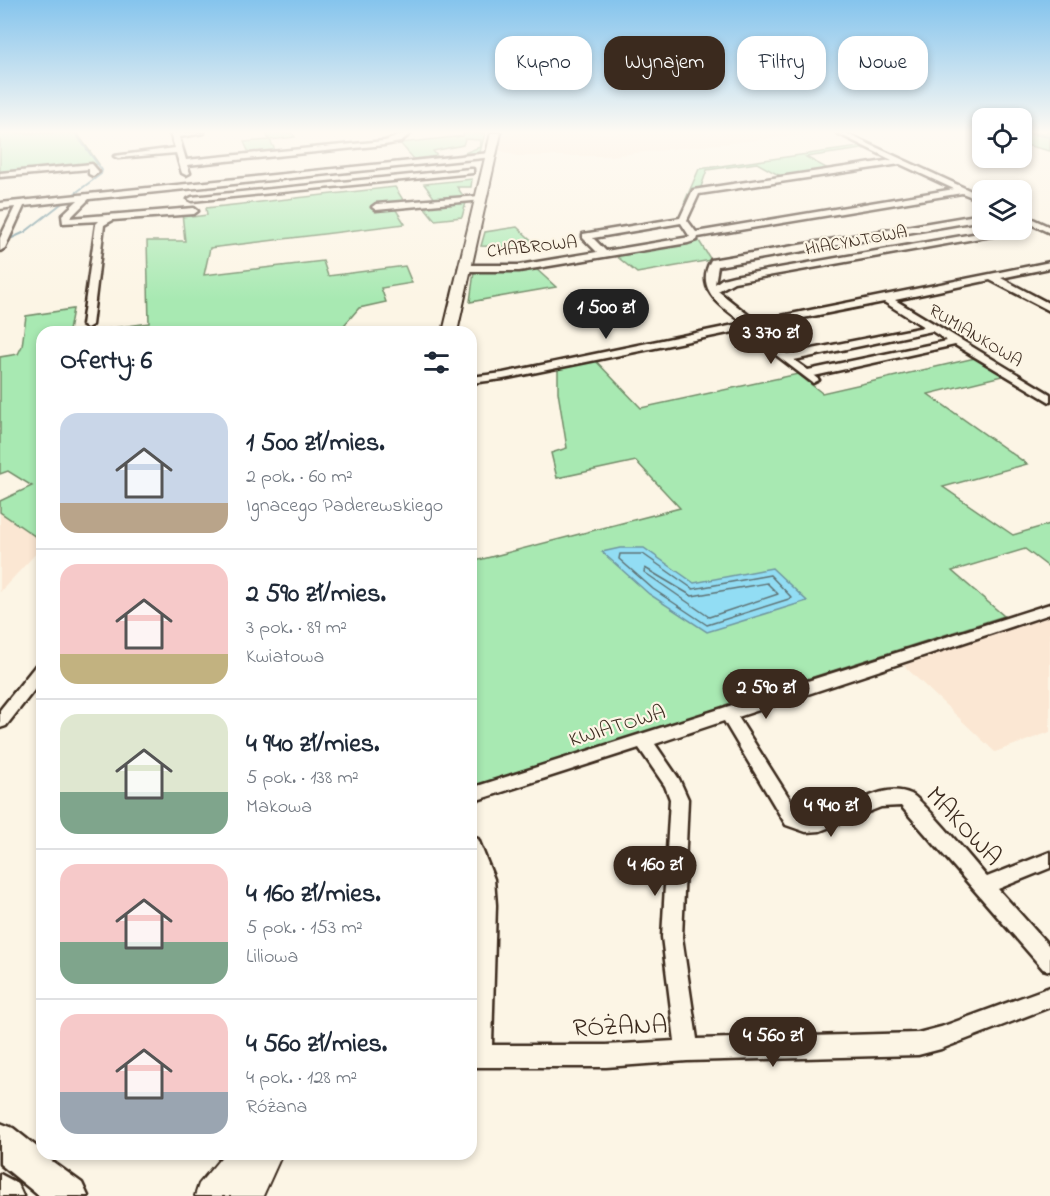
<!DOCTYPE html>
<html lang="pl">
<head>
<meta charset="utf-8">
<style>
	body { margin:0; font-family:"Indie Flower",sans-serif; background:#f2f2f3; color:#1f2937; height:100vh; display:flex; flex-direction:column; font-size:22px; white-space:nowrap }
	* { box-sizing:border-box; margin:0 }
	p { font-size:20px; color:#747a83 }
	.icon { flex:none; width:33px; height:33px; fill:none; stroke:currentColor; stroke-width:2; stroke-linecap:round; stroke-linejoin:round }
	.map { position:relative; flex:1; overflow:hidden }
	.panel { position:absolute; left:36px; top:326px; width:441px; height:834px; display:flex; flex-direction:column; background:#fff; border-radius:18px; box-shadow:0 3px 9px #0003 }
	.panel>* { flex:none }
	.banner { position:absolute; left:495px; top:36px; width:465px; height:54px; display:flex; gap:12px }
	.fabs { position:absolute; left:972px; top:108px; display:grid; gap:12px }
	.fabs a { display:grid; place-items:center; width:60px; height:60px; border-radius:12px; background:#fff; box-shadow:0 3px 9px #0003; font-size:30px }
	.price { position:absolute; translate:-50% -51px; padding:0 14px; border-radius:21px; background:#3b2a1e; color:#fff; font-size:20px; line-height:39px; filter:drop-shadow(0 2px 3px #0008) }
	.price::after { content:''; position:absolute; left:50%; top:36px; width:18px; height:14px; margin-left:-9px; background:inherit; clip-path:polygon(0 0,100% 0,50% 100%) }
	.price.selected { background:#222; color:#fff }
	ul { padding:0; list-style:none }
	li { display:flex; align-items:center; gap:18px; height:150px; padding:0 24px }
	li+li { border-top:2px solid #e0e1e3 }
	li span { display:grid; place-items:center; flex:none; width:168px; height:120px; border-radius:18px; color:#555 }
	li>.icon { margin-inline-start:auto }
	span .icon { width:72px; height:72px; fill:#fffc; stroke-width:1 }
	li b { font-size:26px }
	h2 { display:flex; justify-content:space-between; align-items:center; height:72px; padding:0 24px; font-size:26px }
	.pill { padding:0 21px; border-radius:18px; background:#fff; box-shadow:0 3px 9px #0003; font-size:21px; line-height:54px }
	.pill.selected { background:#3b2a1e; color:#fff }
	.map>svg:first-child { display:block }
	.built { fill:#fbe7d3 }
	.green { fill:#a8e9b2; stroke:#728a68; stroke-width:1.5 }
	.water { fill:#92ddf4; stroke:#6f959e; stroke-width:1.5 }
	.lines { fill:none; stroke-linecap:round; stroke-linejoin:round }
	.shore { stroke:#5e7274; stroke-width:1.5 }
	.stream { stroke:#6f959e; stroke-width:2 }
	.minor-casing { stroke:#3b2a1e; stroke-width:5 }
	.tertiary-casing { stroke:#3b2a1e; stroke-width:4 }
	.secondary-casing { stroke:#3b2a1e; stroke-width:5 }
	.minor { fill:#fcf5e5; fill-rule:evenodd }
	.tertiary { fill:#fcf5e5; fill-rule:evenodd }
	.secondary { fill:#fcf5e5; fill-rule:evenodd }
	.labels { text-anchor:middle; stroke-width:4.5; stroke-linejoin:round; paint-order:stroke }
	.far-street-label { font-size:18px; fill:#3b2a1e; stroke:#fcf5e5 }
	.street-label { font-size:21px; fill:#3b2a1e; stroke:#fcf5e5 }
	.near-street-label { font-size:26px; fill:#3b2a1e; stroke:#fcf5e5 }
</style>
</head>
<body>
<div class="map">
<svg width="1050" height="1196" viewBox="0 0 1050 1196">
	<rect width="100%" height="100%" fill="#fcf5e5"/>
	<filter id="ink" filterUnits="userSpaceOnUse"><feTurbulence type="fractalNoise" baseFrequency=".0167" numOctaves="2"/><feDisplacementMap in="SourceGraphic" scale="12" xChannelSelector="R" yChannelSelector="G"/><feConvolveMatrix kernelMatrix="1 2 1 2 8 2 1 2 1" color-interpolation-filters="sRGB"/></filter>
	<g filter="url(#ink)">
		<g class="built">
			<polygon points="523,133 822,133 609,156 517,156 499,150 503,135"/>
			<polygon points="0,512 42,541 42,547 0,592"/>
			<polygon points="1050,615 1050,732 995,752 901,663"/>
		</g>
		<g class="green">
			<polygon points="0,133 77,133 99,164 0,173"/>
			<polygon points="266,133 292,133 295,137 270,140 276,152 250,155 244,142 269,140"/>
			<polygon points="464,133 485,133 480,152 462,154 480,147 481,140 465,139 463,145 433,151 437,156 414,159 400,143 463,136"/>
			<polygon points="1022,133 1050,133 1050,151 1022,144"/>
			<polygon points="866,146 869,148 806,157 830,170 782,177 757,163 707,170 701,187 706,188 685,201 699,169"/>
			<polygon points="472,179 471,187 457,187 464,197 435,199 424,184"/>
			<polygon points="395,187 405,203 394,207 405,224 210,248 204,275 323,261 328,276 405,266 412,283 381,288 386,302 359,308 339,331 85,332 149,323 147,241 185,241 182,213 191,214 192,217 207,215 206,208"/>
			<polygon points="467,199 462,217 435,220 422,204"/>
			<polygon points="517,227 540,248 481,246 485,232"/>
			<polygon points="699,241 711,260 637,273 615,255"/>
			<polygon points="534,267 556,287 470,302 474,272"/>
			<polygon points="73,309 69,331 42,332 42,541 0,512 0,501 32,486 8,471 0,474 0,357 18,354 22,346 26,316"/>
			<polygon points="975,358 1006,375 928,394 1027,464 943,487 1013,535 1050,524 1050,568 1025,549 952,571 1004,616 725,705 714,713 471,789 471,562 680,508 636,461 557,478 551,453 567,448 558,392 558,369 595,360 641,408 798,374 822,393"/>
		</g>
		<polygon class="water" points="620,548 644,548 694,583 772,568 807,601 707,632 649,594 602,552"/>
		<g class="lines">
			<g class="shore">
				<polygon points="620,554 643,554 693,589 770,575 792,598 707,625 653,589 619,559"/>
				<polygon points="645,568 692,596 767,583 778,594 709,617 644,572"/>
			</g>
			<g class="stream">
				<polyline points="1025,133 1050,137"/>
				<polyline points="74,194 101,174 102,170 75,133"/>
				<polyline points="12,238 25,232 66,200"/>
			</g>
			<defs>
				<g id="minor">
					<path d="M 170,133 L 204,133 L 179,137 L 186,160 L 384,141 C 394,139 401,132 411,133 L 400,142 L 384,145 L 187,165 L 190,173 L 186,175 L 182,173 L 176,153 L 118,158 L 114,156 L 175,148 Z"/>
					<path d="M 837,133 L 845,133 L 982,196 L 982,201 L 962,193 L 698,237 L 697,240 L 688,243 L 519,271 L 464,271 L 459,268 L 464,265 L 519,265 L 597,252 L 583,238 L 583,234 L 680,218 L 693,190 L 892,160 ZM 900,164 L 954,189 L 696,232 L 687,220 L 699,194 ZM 681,223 L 690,237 L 606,251 L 593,238 Z"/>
					<polygon points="490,153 493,153 493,157 89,199 70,218 194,208 198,211 194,214 113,220 104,225 92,325 87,328 82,325 96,224 99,221 63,223 62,215 78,200 24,206 5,248 0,251 0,238 15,207 0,209 0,203"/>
					<polygon points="92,164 99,172 93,176 89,174 89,169 0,177 0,173"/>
					<polygon points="470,169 473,169 473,173 192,201 188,199 192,197"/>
					<polygon points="480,196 484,198 483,200 376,210 372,207 376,204"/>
					<path d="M 982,214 L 982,220 L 718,266 L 715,284 L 722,279 L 734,276 L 996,230 L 1012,230 L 1008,233 L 734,282 L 718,291 L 756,321 L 1050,262 L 1050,268 L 1001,278 L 1050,304 L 1050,311 L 990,280 L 895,300 L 1050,394 L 1050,402 L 955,345 L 814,376 L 819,380 L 813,383 L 743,330 L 503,379 L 471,383 L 471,377 L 503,373 L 744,323 C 722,307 694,290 711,260 ZM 884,302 L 924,327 L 787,354 L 753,328 ZM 932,331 L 947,341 L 808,370 L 794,360 Z"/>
					<polygon points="1022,214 1050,227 1050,233 1022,220"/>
					<path d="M 1050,604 L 1050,614 L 738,717 L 800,815 C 837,828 872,777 911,794 C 923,800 974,862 987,877 L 1050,852 L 1050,868 L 998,889 L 1050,947 L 1050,971 L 1043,969 L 901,806 L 881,807 L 820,831 L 806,832 L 786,825 L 724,721 L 655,744 L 679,779 L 688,799 L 682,937 L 697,1039 L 918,1033 L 941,1027 L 1050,987 L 1050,1007 L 941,1049 L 918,1055 L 687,1061 L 606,1067 L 471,1067 L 471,1007 L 476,905 L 474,879 L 471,870 L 471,836 L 478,839 L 494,879 L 496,905 L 492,1045 L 606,1045 L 675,1041 L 662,937 L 670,799 L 665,786 L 639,748 L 471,802 L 471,788 Z"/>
					<polygon points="42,663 42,680 6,726 0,728 0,710 36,665"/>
				</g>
				<g id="tertiary">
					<polygon points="491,133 501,133 457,332 443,332"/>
					<polygon points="224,1154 282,1154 263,1196 195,1196 199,1184"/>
				</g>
				<g id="secondary">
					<polygon points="0,1123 13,1128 42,1151 42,1154 82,1183 88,1196 39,1196 0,1164"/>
					<polygon points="0,1174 17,1183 23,1196 0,1196"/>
				</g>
			</defs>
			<use href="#minor" class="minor-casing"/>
			<use href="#tertiary" class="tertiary-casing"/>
			<use href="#secondary" class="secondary-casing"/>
			<use href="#minor" class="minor"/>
			<use href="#tertiary" class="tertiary"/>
			<use href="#secondary" class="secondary"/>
		</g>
	</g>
	<linearGradient id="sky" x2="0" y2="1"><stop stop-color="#85c4ed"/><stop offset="0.44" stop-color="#fefaf3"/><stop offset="1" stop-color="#fefaf3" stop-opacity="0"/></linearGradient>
	<rect width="1050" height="300" fill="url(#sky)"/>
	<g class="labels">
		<g class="far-street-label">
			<text transform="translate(856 240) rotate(-10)" y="6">HIACYNTOWA</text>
			<text transform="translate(532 246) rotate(-6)" y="6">CHABROWA</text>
			<text transform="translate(976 335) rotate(31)" y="6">RUMIANKOWA</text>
		</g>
		<g class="street-label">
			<text transform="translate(617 725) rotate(-17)" y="7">KWIATOWA</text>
		</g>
		<g class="near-street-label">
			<text transform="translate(965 825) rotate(47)" y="9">MAKOWA</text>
			<text transform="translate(620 1025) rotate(-2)" y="9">RÓŻANA</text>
		</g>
	</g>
</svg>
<div class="fabs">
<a><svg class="icon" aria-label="locate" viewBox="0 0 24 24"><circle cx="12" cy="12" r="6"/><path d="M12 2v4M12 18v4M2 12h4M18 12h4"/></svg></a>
<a><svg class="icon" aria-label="layers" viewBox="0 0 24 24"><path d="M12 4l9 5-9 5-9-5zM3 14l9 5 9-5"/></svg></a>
</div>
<b class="price selected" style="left:606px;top:340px">1 500 zł</b>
<b class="price" style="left:771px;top:365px">3 370 zł</b>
<b class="price" style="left:766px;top:720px">2 590 zł</b>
<b class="price" style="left:831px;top:838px">4 940 zł</b>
<b class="price" style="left:655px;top:897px">4 160 zł</b>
<b class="price" style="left:773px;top:1068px">4 560 zł</b>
<div class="banner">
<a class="pill">Kupno</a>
<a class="pill selected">Wynajem</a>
<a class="pill">Filtry</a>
<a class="pill">Nowe</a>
</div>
<section class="panel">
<h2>Oferty: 6<svg class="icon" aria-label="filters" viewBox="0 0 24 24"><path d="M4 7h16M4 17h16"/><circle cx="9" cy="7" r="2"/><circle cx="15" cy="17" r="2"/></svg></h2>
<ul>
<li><span style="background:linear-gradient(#c9d6e8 75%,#b9a48a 0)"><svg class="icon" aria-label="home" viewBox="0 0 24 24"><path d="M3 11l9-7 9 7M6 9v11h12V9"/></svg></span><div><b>1 500 zł/mies.</b><p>2 pok. · 60 m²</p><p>Ignacego Paderewskiego</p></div></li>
<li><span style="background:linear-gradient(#f6c9c9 75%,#c2b280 0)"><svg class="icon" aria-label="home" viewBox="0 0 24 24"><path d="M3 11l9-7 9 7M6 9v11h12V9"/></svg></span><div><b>2 590 zł/mies.</b><p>3 pok. · 89 m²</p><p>Kwiatowa</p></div></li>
<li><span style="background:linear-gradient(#dfe7d0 65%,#7fa58c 0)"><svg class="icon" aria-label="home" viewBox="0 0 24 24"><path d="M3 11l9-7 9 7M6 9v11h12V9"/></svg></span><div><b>4 940 zł/mies.</b><p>5 pok. · 138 m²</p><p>Makowa</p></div></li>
<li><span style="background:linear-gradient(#f6c9c9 65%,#7fa58c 0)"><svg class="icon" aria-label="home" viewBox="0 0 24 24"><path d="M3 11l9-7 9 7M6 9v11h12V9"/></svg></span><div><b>4 160 zł/mies.</b><p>5 pok. · 153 m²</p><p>Liliowa</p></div></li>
<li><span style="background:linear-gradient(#f6c9c9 65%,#9aa5b1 0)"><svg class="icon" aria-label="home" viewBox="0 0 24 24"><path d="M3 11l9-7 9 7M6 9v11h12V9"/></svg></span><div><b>4 560 zł/mies.</b><p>4 pok. · 128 m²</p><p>Różana</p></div></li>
</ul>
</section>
</div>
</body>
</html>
